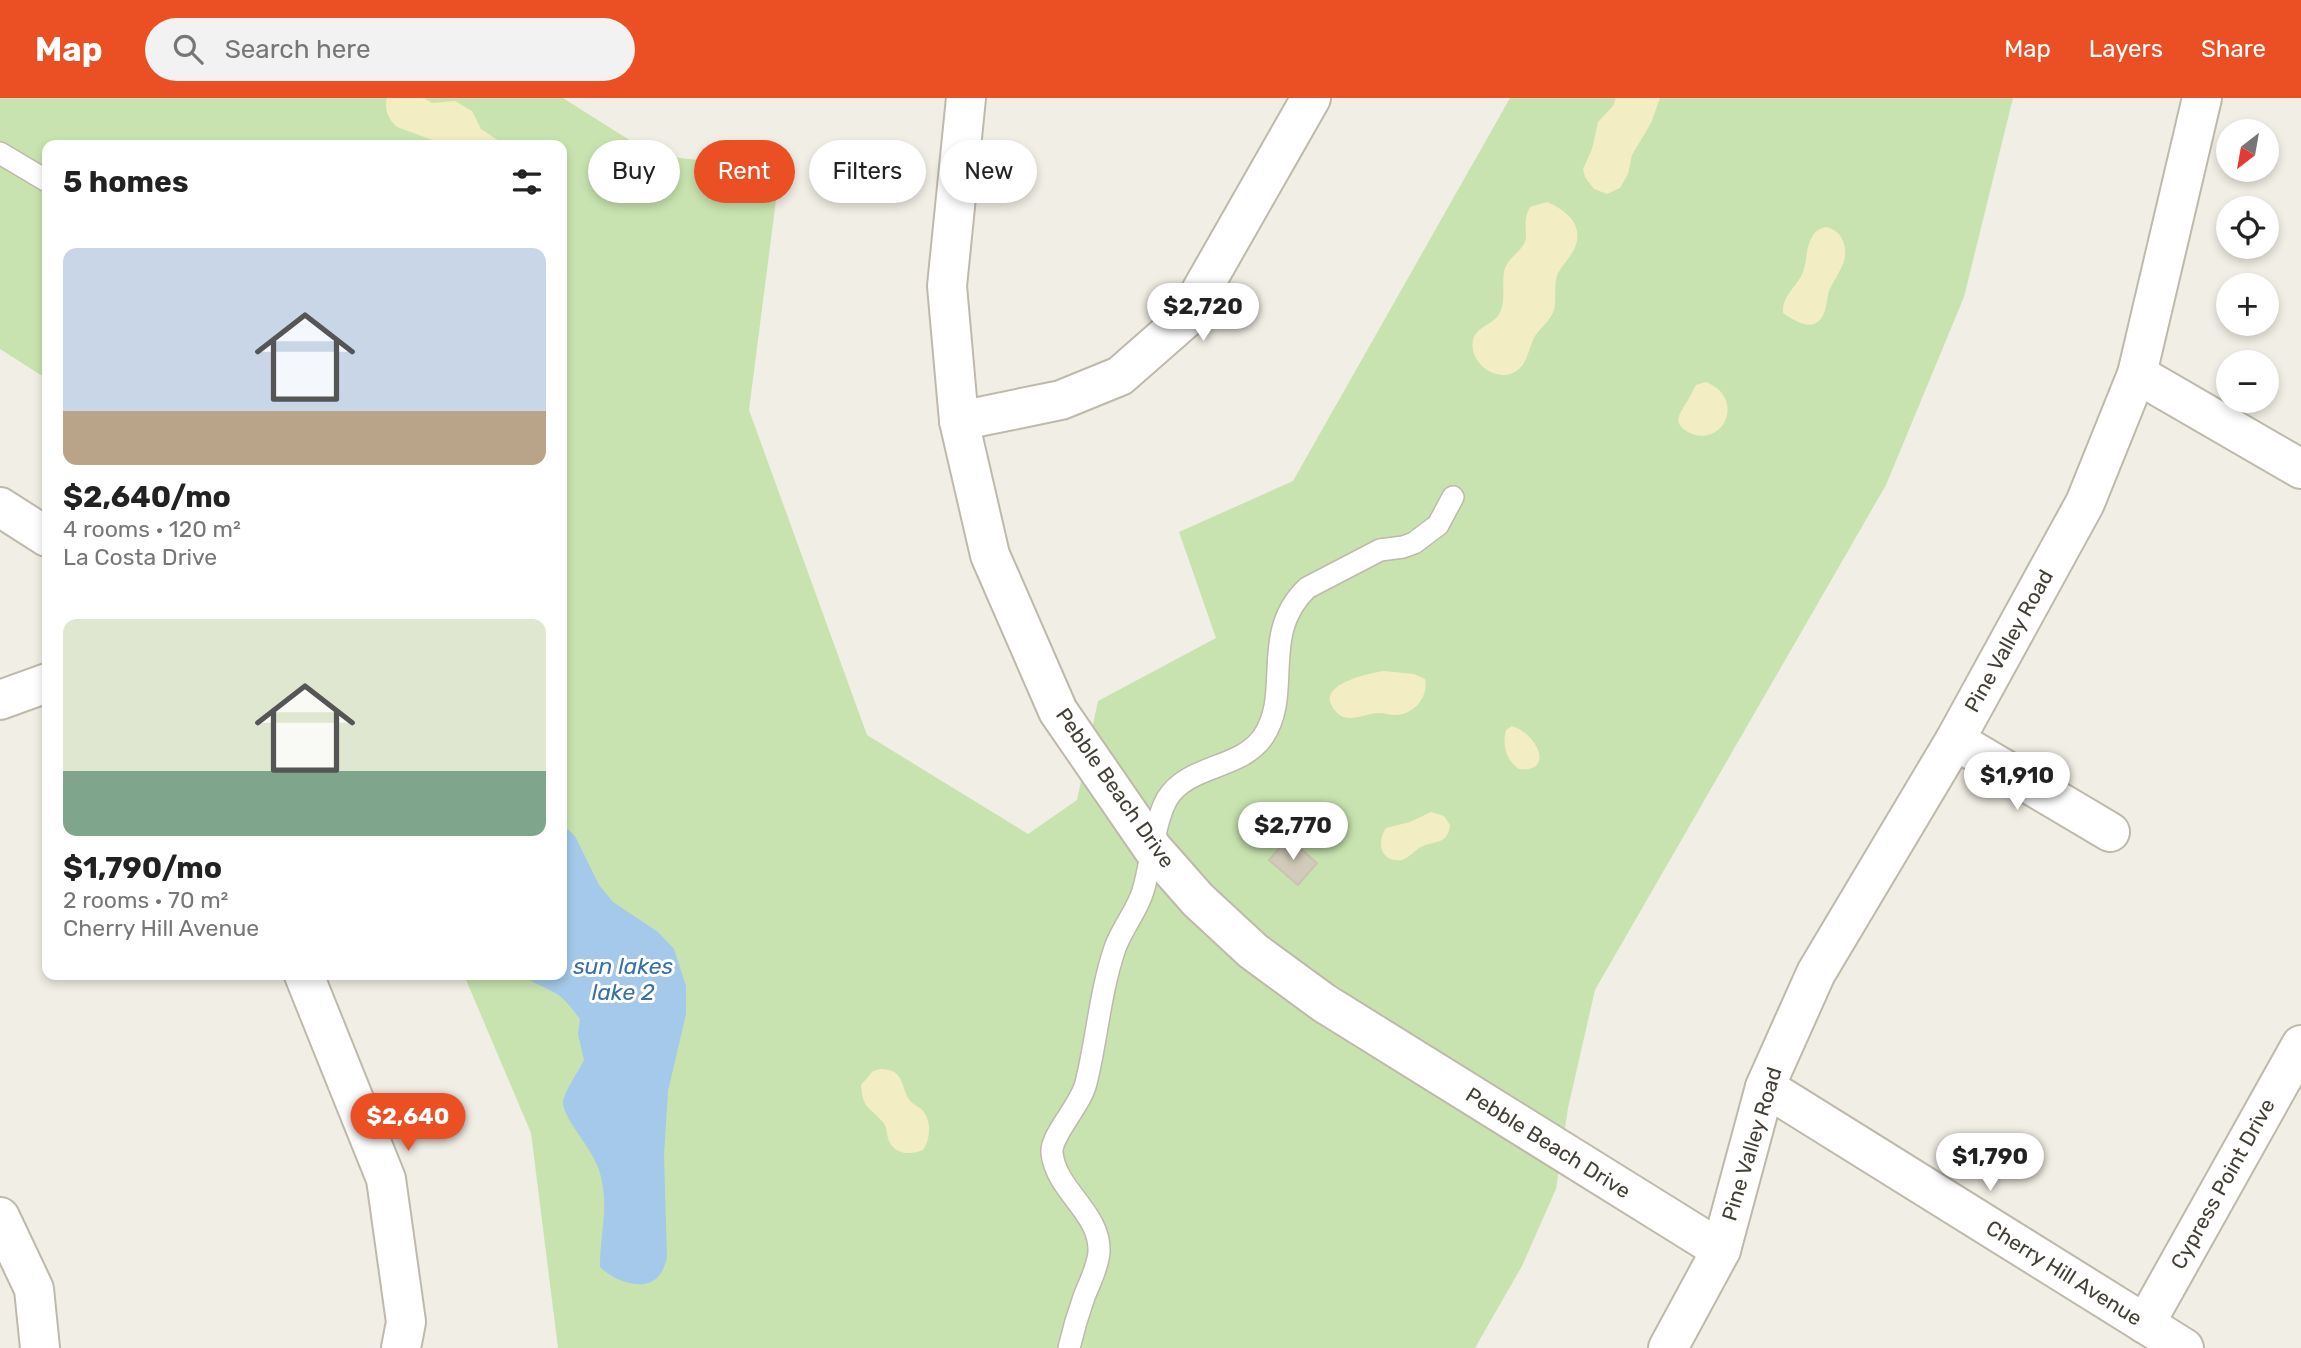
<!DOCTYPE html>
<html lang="en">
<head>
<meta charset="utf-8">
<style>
	body { margin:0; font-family:Rubik,sans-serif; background:#f2f2f2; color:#222; height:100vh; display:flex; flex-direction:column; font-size:26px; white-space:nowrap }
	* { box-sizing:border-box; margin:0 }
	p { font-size:23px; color:#767676 }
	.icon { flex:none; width:38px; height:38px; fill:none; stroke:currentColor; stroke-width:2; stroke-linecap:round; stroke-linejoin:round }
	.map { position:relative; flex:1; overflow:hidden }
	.panel { position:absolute; left:42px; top:42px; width:525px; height:840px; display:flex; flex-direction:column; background:#fff; border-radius:14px; box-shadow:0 4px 10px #0003 }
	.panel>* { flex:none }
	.guide { position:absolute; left:588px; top:42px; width:665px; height:63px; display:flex; gap:14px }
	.needle { width:46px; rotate:211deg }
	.tools { position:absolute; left:2216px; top:21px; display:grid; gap:14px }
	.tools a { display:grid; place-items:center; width:63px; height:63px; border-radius:50%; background:#fff; box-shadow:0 4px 10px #0003; font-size:35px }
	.price { position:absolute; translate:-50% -60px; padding:0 16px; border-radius:24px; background:#fff; color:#222; font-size:23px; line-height:46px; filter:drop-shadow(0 2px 4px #0008) }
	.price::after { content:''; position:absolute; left:50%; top:42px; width:21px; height:16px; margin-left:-10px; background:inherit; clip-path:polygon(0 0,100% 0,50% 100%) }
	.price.selected { background:#ea5023; color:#fff }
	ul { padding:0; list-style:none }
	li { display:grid; align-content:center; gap:14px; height:371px; padding:0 21px }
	li span { display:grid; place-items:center; height:217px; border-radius:14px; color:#555 }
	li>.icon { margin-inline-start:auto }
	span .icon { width:126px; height:126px; fill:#fffc; stroke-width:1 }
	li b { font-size:30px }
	h2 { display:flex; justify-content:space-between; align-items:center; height:84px; padding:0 21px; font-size:30px }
	.pill { padding:0 24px; border-radius:32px; background:#fff; box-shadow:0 4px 10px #0003; font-size:24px; line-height:63px }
	.pill.selected { background:#ea5023; color:#fff }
	header { display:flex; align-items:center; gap:42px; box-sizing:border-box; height:98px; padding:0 35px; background:#ea5023; color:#fff }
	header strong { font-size:33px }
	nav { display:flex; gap:38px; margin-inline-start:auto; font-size:24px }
	.search { width:490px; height:63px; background:#f2f2f2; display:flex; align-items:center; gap:18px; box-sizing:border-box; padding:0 24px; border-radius:38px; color:#767676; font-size:26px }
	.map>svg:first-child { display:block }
	.green { fill:#c8e3b0 }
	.sand { fill:#f3edc3 }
	.water { fill:#a5c9ea }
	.building { fill:#d2cbbb; stroke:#ccc3af; stroke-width:2 }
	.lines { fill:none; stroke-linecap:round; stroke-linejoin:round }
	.service-casing { stroke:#bfb9ab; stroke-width:24 }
	.minor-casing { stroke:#bfb9ab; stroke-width:42 }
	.service { stroke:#fff; stroke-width:21 }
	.minor { stroke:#fff; stroke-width:38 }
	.labels { text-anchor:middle; stroke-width:6; stroke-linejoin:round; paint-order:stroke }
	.street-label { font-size:21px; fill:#433f35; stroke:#fff }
	.water-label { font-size:23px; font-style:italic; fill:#376fa6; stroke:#fff }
</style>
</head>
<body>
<header>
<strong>Map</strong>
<div class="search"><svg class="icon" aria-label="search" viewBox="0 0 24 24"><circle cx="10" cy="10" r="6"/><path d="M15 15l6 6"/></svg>Search here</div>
<nav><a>Map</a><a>Layers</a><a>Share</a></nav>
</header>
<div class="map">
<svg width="2301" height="1250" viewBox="0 0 2301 1250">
	<rect width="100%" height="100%" fill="#f1eee5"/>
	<polygon class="green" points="0,0 563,0 653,57 780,71 749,312 867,637 1028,736 1077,702 1098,603 1216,540 1179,434 1293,383 1510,0 2013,0 1964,199 1886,387 1595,892 1568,1010 1556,1091 1522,1168 1475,1250 558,1250 531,1035 464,877 562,877 562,47 47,47 47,281 0,251"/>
	<g class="sand">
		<path d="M 387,0 L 424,0 L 432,5 L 455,3 L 472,13 L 481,31 L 499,43 L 501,47 L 446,47 L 397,29 C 388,21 384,11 387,0 Z"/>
		<polygon points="1616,0 1660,0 1651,25 1632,57 1628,76 1620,90 1607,96 1594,91 1585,79 1583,71 1592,51 1598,24 1613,8"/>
		<path d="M 1547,104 C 1559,109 1575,119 1577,133 C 1580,151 1566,161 1558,175 C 1553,186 1557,200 1554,212 C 1551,222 1541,229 1535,238 C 1529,249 1528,263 1519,271 C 1500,288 1468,266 1473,242 C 1477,227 1496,227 1501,212 C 1506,199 1501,183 1505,170 C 1509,160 1520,154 1525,144 C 1528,135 1522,123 1530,109 Z"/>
		<path d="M 1825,129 C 1832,130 1839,134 1842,141 C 1852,161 1837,175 1829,193 C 1827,200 1827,208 1824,215 C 1816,236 1796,224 1783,215 C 1782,196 1799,188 1804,171 C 1807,160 1806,149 1812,139 C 1815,133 1819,131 1825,129 Z"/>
		<path d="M 1706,284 C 1748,301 1722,352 1688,334 C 1670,324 1682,313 1688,302 C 1691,297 1693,292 1696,287 Z"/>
		<path d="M 1384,573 L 1414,576 L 1425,581 C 1429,599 1414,617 1395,617 C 1389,617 1384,615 1379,615 C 1366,615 1354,624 1341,618 C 1336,615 1333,611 1331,606 C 1322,585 1370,575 1384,573 Z"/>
		<path d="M 1512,628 C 1539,637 1554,675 1519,671 C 1506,662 1502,647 1506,632 Z"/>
		<path d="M 1431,714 L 1444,718 L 1450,727 C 1448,747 1435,742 1421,749 C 1414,753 1410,759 1402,762 C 1381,765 1376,745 1386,730 L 1410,724 Z"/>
		<path d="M 881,971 C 902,971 901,985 908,1000 C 911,1005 917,1008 921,1011 C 932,1021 931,1041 923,1052 C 911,1057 895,1057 889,1043 C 886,1036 888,1029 882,1023 C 867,1007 863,1010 861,987 L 873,973 Z"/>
	</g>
	<path class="water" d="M 562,726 L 575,738 L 599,787 L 613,804 L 658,834 L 674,851 L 686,888 L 686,916 L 668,993 L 664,1057 L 667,1160 C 665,1167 663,1174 657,1180 C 641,1194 613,1182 600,1169 C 600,1133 610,1107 599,1072 C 592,1050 564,1022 563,1005 C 563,995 579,973 584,962 L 578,936 L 580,921 C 573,912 566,902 557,896 C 545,889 533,885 522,877 L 562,877 Z"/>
	<polygon class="building" points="1288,740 1317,765 1298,787 1269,762"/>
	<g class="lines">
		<defs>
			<g id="service">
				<polyline points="0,55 47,83"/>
				<path d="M 1069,1250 C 1073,1233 1078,1216 1084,1199 C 1089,1186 1098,1169 1099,1154 C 1101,1115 1056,1093 1052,1055 C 1050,1038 1081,1007 1086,985 C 1097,941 1100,894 1115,850 C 1122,830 1137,813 1143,793 C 1151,767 1154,724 1167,701 C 1188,666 1240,672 1263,639 C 1293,595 1259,536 1307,490 L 1380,452 L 1403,449 L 1414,445 L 1438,427 L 1453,399"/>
			</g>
			<g id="minor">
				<polyline points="966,0 947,188 959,323 990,457 1058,613 1153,751 1198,802 1253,853 1324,905 1721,1152"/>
				<polyline points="2137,276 2301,371"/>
				<polyline points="959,323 1061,302 1120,278 1185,221 1311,0"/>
				<polyline points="0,409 47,439"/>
				<polyline points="0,602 47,585"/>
				<polyline points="1955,642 2110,734"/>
				<polyline points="304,877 386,1081 406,1224 401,1250"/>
				<polyline points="1765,989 2184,1250"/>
				<polyline points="0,1119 34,1191 40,1250"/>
				<polyline points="2145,1226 2301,947"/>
				<polyline points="1668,1250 1721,1152 1765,989 1816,875 1955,642 2085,405 2137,276 2202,0"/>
			</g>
		</defs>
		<use href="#service" class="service-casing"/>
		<use href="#minor" class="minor-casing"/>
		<use href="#service" class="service"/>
		<use href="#minor" class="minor"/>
	</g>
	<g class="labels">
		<g class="street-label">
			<text transform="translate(2009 543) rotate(-61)" y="7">Pine Valley Road</text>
			<text transform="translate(1115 690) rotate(55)" y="7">Pebble Beach Drive</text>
			<text transform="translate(1548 1045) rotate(32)" y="7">Pebble Beach Drive</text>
			<text transform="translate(1752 1046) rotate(-73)" y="7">Pine Valley Road</text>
			<text transform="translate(2223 1086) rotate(-61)" y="7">Cypress Point Drive</text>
			<text transform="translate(2064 1175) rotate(32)" y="7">Cherry Hill Avenue</text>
		</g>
		<g class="water-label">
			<text x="623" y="876">sun lakes<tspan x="623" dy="26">lake 2</tspan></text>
		</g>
	</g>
</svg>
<div class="tools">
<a><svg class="needle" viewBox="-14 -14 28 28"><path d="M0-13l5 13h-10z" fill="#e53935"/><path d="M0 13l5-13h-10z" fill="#767676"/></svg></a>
<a><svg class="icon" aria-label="locate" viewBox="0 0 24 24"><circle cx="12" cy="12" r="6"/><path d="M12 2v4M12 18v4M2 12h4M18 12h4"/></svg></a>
<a>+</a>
<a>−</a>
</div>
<b class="price" style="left:1203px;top:245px">$2,720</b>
<b class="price" style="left:2017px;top:714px">$1,910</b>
<b class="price" style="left:1293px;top:764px">$2,770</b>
<b class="price selected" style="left:408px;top:1055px">$2,640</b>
<b class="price" style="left:1990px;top:1095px">$1,790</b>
<div class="guide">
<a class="pill">Buy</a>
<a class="pill selected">Rent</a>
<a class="pill">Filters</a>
<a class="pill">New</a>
</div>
<section class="panel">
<h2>5 homes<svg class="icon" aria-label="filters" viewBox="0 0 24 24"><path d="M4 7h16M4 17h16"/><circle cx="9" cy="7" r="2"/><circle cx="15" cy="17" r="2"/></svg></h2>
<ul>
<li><span style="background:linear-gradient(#c9d6e8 75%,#b9a48a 0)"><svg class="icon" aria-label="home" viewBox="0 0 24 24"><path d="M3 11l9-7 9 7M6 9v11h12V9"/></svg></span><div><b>$2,640/mo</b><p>4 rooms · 120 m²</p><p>La Costa Drive</p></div></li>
<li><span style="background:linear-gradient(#dfe7d0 70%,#7fa58c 0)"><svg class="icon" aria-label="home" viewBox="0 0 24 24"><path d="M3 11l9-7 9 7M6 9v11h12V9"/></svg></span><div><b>$1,790/mo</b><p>2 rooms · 70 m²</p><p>Cherry Hill Avenue</p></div></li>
</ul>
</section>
</div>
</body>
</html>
